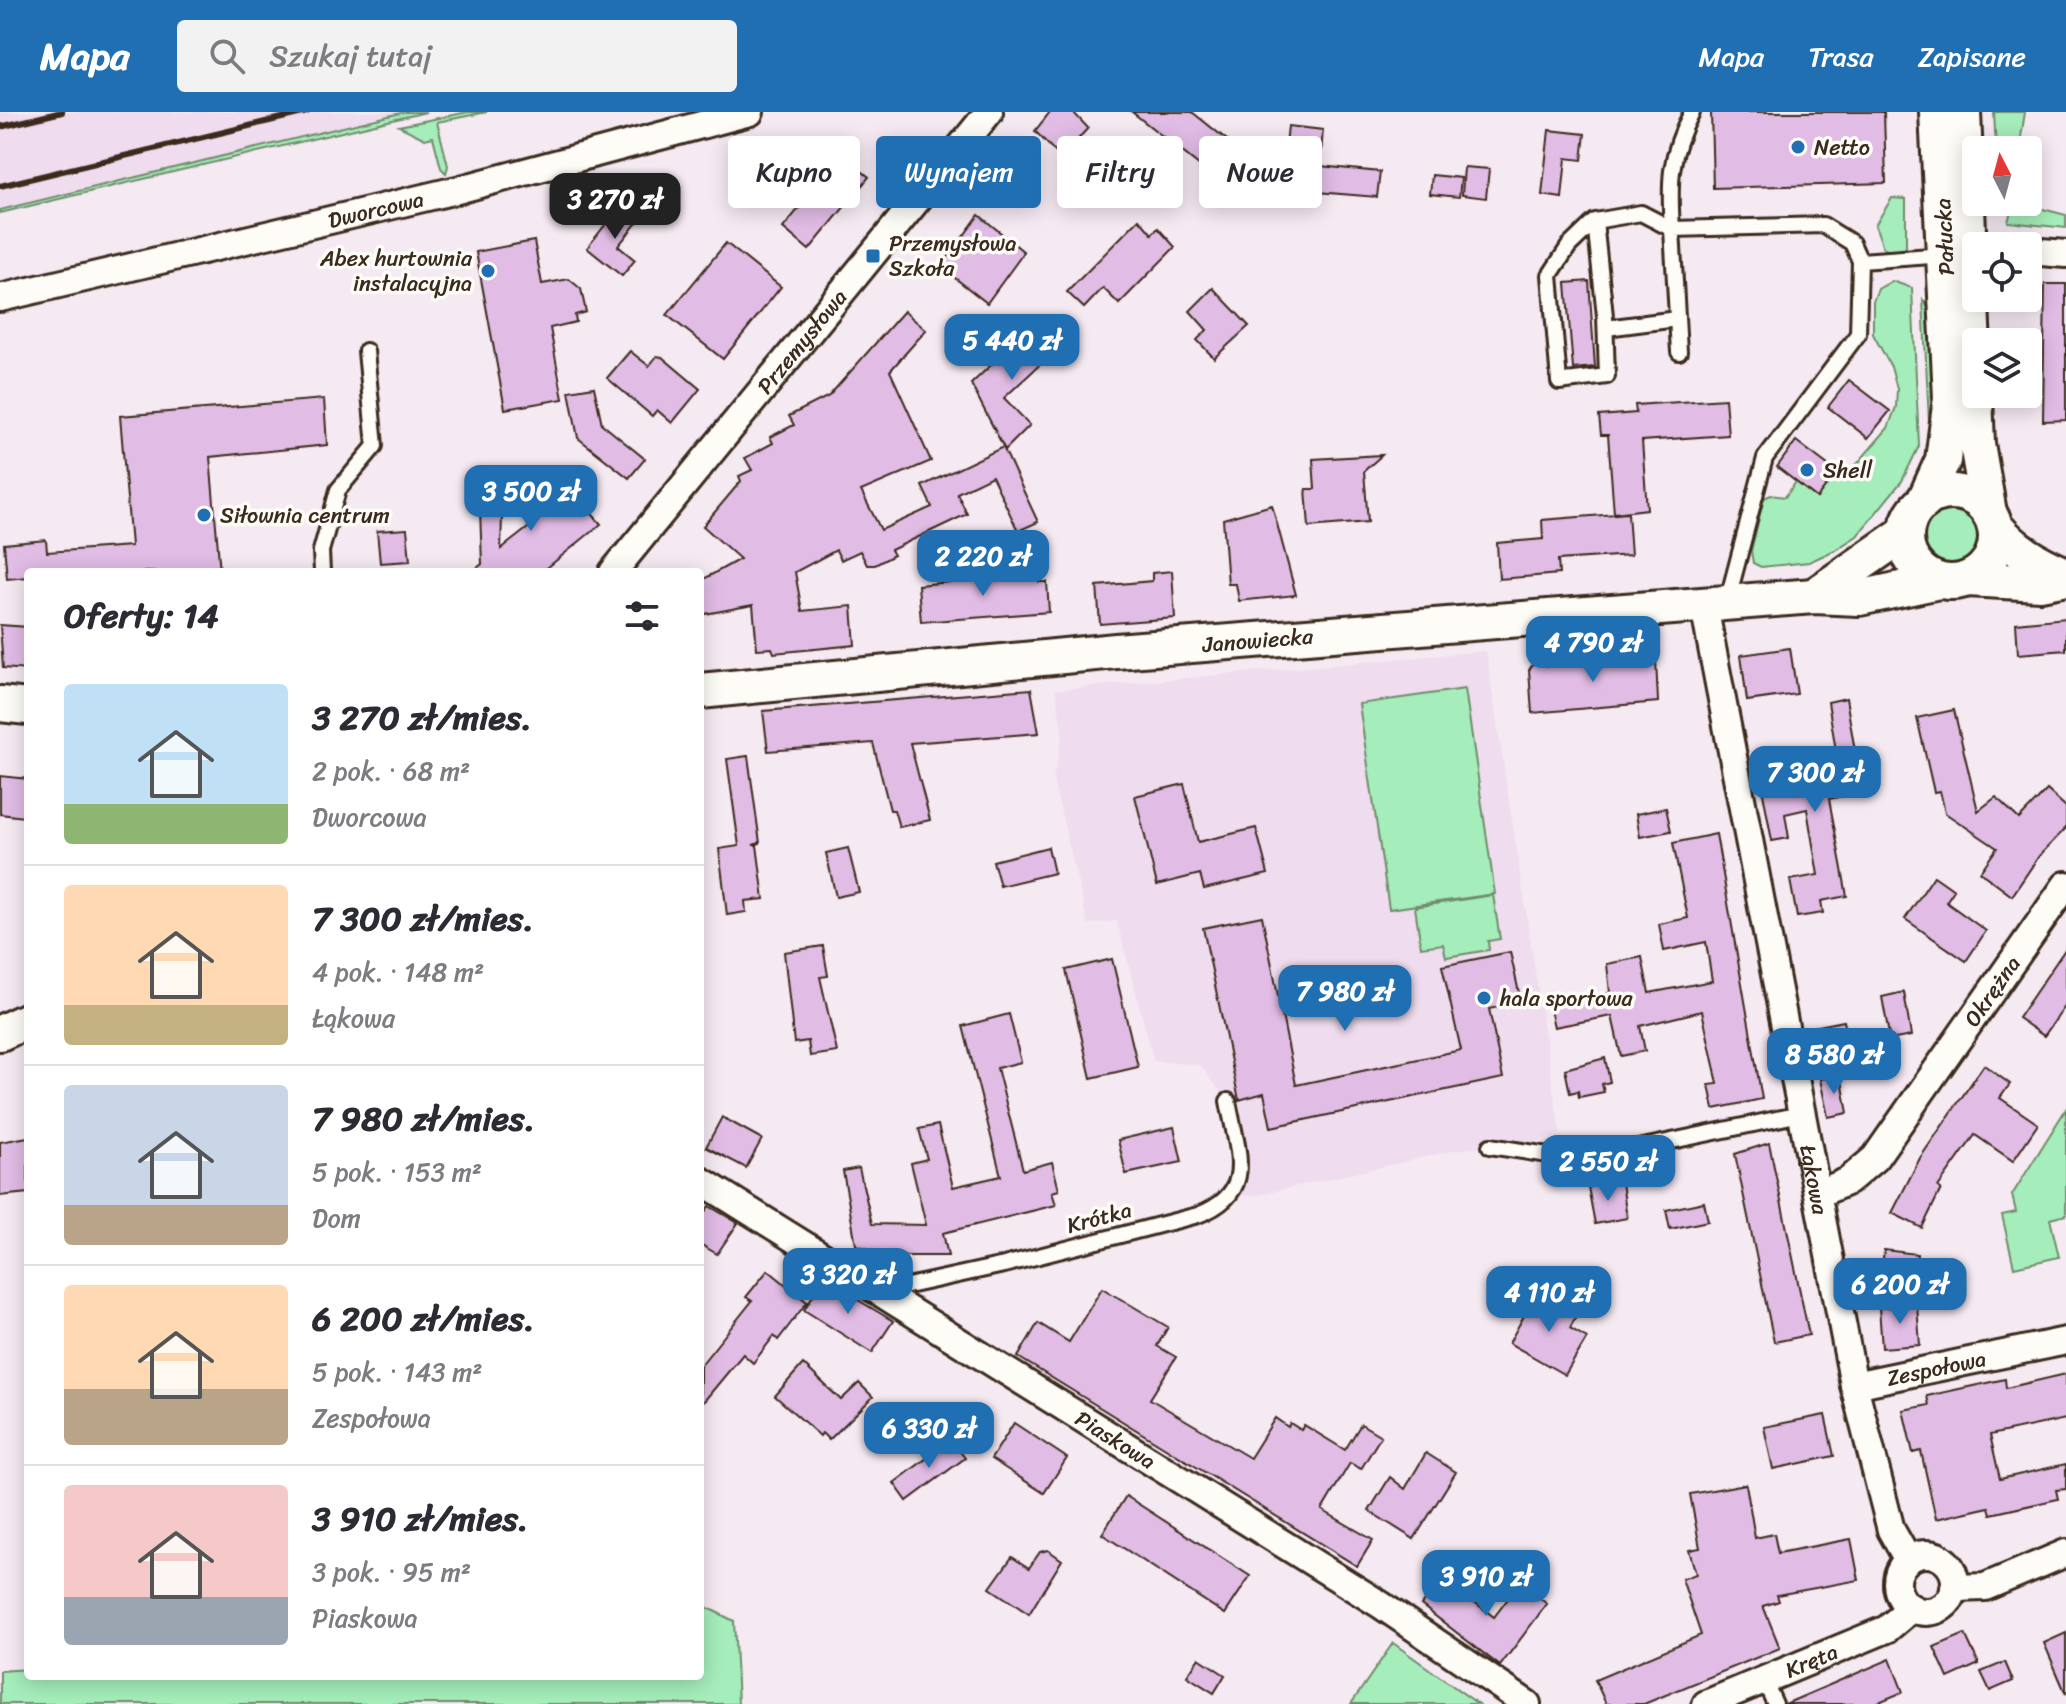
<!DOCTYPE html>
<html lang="pl">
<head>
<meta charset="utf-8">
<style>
	body { margin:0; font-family:Sriracha,sans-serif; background:#f2f2f3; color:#2b2b33; height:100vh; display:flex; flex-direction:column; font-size:30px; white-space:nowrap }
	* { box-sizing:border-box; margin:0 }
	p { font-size:26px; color:#7c7c81 }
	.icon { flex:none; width:44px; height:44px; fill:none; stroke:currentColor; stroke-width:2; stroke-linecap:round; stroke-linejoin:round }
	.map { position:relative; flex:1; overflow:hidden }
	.details { position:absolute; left:24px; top:456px; width:680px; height:1112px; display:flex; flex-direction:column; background:#fff; border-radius:8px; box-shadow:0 4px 20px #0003 }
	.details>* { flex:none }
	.top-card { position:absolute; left:728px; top:24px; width:760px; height:72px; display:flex; gap:16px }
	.needle { width:52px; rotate:354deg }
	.tools { position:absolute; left:1962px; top:24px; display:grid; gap:16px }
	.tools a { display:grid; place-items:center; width:80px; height:80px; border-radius:8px; background:#fff; box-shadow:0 4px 20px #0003; font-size:40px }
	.price { position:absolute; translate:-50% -68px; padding:0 18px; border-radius:16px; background:#1f6fb2; color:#fff; font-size:26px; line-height:52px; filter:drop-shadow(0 2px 4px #0008) }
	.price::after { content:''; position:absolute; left:50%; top:48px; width:24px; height:18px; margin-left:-12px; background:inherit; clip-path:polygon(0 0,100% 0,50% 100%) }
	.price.selected { background:#222; color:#fff }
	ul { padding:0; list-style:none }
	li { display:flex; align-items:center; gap:24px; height:200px; padding:0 40px }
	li+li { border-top:2px solid #e1e1e2 }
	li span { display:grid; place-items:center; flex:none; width:224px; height:160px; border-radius:8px; color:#555 }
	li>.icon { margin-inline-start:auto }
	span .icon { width:96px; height:96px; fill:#fffc; stroke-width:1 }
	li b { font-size:34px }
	h2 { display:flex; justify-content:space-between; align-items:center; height:96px; padding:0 40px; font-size:34px }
	.chip { padding:0 28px; border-radius:8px; background:#fff; box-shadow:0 4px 20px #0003; font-size:28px; line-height:72px }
	.chip.selected { background:#1f6fb2; color:#fff }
	header { display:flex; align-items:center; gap:48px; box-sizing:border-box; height:112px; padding:0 40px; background:#1f6fb2; color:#fff }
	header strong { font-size:38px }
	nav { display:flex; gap:44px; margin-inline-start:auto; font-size:28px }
	.search { width:560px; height:72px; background:#f2f2f3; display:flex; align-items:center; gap:20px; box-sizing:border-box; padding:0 28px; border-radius:8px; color:#7c7c81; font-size:30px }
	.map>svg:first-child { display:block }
	.built { fill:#efdcee }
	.green { fill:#a5edba; stroke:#708c6c; stroke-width:2 }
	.building { fill:#e1bce5; stroke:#3b2a1e; stroke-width:2 }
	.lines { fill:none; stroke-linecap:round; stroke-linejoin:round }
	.service-casing { stroke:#3b2a1e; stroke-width:20 }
	.minor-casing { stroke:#3b2a1e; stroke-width:32 }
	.tertiary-casing { stroke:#3b2a1e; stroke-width:40 }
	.service { stroke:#fdfcf7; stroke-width:14 }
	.minor { stroke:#fdfcf7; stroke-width:26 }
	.tertiary { stroke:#fdfcf7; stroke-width:34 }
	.rail { stroke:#3b2a1e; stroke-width:6 }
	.poi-dot { fill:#1f6fb2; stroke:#fdfcf7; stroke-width:3 }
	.labels { text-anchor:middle; stroke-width:7; stroke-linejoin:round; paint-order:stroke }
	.poi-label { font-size:22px; fill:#3b2a1e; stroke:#fdfcf7; text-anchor:start }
	.street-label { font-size:22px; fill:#3b2a1e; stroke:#fdfcf7 }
</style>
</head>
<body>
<header>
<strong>Mapa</strong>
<div class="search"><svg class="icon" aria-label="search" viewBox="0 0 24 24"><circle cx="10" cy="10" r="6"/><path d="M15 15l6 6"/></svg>Szukaj tutaj</div>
<nav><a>Mapa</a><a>Trasa</a><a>Zapisane</a></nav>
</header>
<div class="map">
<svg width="2066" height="1592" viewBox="0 0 2066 1592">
	<rect width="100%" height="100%" fill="#f5e9f2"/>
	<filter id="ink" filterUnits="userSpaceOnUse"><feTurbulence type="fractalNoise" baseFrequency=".0125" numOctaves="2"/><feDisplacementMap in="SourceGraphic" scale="16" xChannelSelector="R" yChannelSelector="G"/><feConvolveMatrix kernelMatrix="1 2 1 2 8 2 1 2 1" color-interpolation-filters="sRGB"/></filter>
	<g filter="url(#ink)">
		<g class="built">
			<polygon points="0,0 405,0 0,98"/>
			<polygon points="1486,539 1560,1022 1518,1036 1490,1034 1455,1038 1258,1083 1230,1084 1236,1076 1228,989 1200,953 1154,949 1117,809 1088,812 1053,667 1063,623 1056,578"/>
		</g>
		<g class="green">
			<polygon points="405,0 426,0 0,101 0,98"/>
			<polygon points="468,0 487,0 437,10 448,54 446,61 441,56 433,25 425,27 399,14"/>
			<polygon points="1994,0 2025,0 2019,38 1996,38"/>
			<polygon points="2034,78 2039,78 2035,95 2066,103 2066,116 2008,110 2011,99 2020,90 2028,90 2028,83"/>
			<polygon points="1892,86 1906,87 1906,136 1891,140 1883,135 1875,113"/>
			<polygon points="1892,169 1912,176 1919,334 1902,369 1857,424 1835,438 1809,450 1761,455 1753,451 1751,439 1764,386 1771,383 1785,385 1796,370 1817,386 1837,360 1845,366 1888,316 1896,295 1897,277 1891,255 1873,222 1873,189 1878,177"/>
			<polygon points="1923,188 1929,197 1936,319 1929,310"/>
			<circle cx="1951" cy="425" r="29"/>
			<polygon points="1465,577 1495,782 1389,797 1359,592"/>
			<polygon points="1493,783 1500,827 1488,829 1489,838 1446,845 1443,832 1421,835 1415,795"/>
			<polygon points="2066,997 2066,1103 2050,1107 2059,1145 2014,1155 2002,1103 2016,1100 2012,1083"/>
			<polygon points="700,1492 734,1509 738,1592 0,1592 0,1559 28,1557 28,1564 700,1564"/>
			<polygon points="1393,1531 1478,1592 1351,1592"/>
		</g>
		<g class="building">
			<polygon points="1050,0 1073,0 1088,16 1079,26 1112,59 1092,78 1035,19"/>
			<polygon points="1132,0 1192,0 1232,32 1209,61"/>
			<polygon points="1711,0 1884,0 1886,71 1713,76"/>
			<polygon points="1288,14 1323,18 1320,54 1380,60 1377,85 1317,80 1318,69 1298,66 1300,43 1285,42"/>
			<polygon points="1549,18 1585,22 1582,48 1566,46 1562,86 1542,83"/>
			<polygon points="771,41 777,67 754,78 747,46"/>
			<polygon points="842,43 869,65 809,138 783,116"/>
			<polygon points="1464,55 1489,57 1486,86 1462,83"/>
			<polygon points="1432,63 1461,66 1459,85 1430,82"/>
			<polygon points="621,93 640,107 618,134 635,148 622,164 587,136"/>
			<polygon points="979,103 1024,140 987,191 941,155"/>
			<polygon points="1139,107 1152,122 1158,116 1175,135 1119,192 1103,176 1084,196 1067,180"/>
			<polygon points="534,129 542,172 569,167 581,177 586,200 575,203 576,210 550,216 563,287 505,297 476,140"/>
			<polygon points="726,131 781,175 723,247 667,203"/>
			<polygon points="1589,169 1595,255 1573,257 1566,171"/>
			<polygon points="2045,172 2066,172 2066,308 2043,309"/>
			<polygon points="1213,176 1249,214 1214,246 1197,228 1207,218 1190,199"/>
			<polygon points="904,199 926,218 890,259 931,349 861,379 881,418 932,395 922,374 1003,335 1038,410 1018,419 992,364 957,381 967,402 891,438 894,443 875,453 867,453 860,439 841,448 836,438 795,460 802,499 852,494 855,533 774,541 772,536 757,537 753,493 700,503 700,469 740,447 703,414 741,369 739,364 752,358 745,346 773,331 770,325 794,313 789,304 829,284"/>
			<polygon points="1036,210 1059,235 1004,286 1030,313 1005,338 971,272"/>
			<polygon points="630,239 649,254 657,244 662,245 700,277 672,311 657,298 652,304 607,266"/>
			<polygon points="1849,268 1890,299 1868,326 1828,295"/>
			<polygon points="594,275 602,312 645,347 629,366 578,326 569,279"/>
			<polygon points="324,287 327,333 210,345 220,460 28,460 28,465 7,467 4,432 46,428 47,440 131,434 120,304"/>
			<polygon points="1725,287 1728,323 1642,329 1647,397 1614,401 1608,323 1601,323 1599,304 1636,301 1635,293"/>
			<polygon points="1796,329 1837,360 1817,386 1777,355"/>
			<polygon points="1382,343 1364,359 1368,410 1309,415 1306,377 1315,377 1313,347"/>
			<polygon points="503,370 501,437 583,373 585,394 601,412 542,460 472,460 482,452 479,371"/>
			<polygon points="1272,393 1296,483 1239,489 1236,472 1228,472 1223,407"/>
			<polygon points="1628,401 1631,443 1558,448 1559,462 1499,467 1497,431 1543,427 1542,408"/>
			<polygon points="407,417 410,449 380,451 377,419"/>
			<polygon points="1172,459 1175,506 1100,512 1097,474 1152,469 1152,461"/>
			<polygon points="1038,462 1039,470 1047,470 1049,500 921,510 918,473"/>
			<polygon points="2066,506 2066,538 2018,542 2016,511"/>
			<polygon points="0,513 28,515 28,558 3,556"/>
			<polygon points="1643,535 1656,548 1658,590 1532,601 1529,558 1539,543 1547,554 1637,547"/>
			<polygon points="1790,536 1797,582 1747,589 1741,543"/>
			<polygon points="1031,577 1039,621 910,631 930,708 899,715 894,698 890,698 873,631 768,639 763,599"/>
			<polygon points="1846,586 1862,680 1829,687 1847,784 1821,789 1823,801 1797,805 1790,768 1818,763 1807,697 1785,702 1789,726 1772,729 1757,648 1775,645 1780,675 1840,663 1828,590"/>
			<polygon points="1954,598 1978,699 1996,685 2019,707 2047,678 2066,695 2066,716 2039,744 2012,784 1980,760 1997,736 1945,701 1940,679 1934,680 1917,606"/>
			<polygon points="748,644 760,731 753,733 757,733 764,787 745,789 746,800 727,803 719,737 739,734 727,647"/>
			<polygon points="0,664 28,667 24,705 0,702"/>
			<polygon points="1184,672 1198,730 1256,716 1268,762 1204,777 1200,762 1157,773 1135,684"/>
			<polygon points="1666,696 1671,719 1640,725 1636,702"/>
			<polygon points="1716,722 1762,987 1714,997 1709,973 1718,972 1702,899 1640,914 1645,939 1621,944 1612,904 1554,915 1549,893 1610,881 1607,852 1642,845 1649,881 1712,869 1706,830 1664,839 1659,812 1688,806 1673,731"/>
			<polygon points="1048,735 1054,761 1000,774 993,749"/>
			<polygon points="848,736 859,780 836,785 826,741"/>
			<polygon points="1934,764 1954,778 1946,790 1986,819 1966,849 1905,807"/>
			<polygon points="1262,804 1296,973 1461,938 1442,854 1510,840 1521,890 1489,897 1503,966 1271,1015 1264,981 1239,988 1203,816"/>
			<polygon points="823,834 828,864 820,865 837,940 810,944 808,929 794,931 784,840"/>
			<polygon points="2066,836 2066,893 2044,924 2018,906"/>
			<polygon points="1112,847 1138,955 1091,966 1066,858"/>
			<polygon points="1904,880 1911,924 1890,928 1882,885"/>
			<polygon points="1009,902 1021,950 997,956 1023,1058 1052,1050 1059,1078 1052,1080 1056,1093 943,1121 948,1144 893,1144 856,1133 843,1059 859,1056 872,1112 926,1113 911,1051 927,1047 919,1017 938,1013 953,1075 1001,1064 963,914"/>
			<polygon points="1844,909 1851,942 1819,948 1813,915"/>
			<polygon points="1605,946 1610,970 1602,972 1604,980 1579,985 1578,979 1570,981 1565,957"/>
			<polygon points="1984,953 2010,972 2000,986 2038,1012 2013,1049 1975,1023 1938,1075 1941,1077 1922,1116 1892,1101 1920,1046"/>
			<polygon points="1841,963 1848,1001 1828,1005 1820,967"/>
			<polygon points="722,1005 762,1027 746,1056 706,1035"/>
			<polygon points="1174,1015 1182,1050 1126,1062 1118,1028"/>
			<polygon points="28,1025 28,1081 0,1084 0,1030"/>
			<polygon points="1769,1031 1809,1223 1774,1230 1735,1042"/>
			<polygon points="1622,1070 1627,1106 1595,1112 1588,1075"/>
			<polygon points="1704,1090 1708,1109 1670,1117 1666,1098"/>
			<polygon points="709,1094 738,1111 717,1142 700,1132 700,1107"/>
			<polygon points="1884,1138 1917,1142 1914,1166 1881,1162"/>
			<polygon points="768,1158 807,1190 778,1228 774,1224 753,1251 743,1242 700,1294 700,1254 752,1189 746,1185"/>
			<polygon points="823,1167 893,1209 872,1241 804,1198"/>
			<polygon points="1102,1176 1168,1215 1157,1234 1176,1245 1150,1287 1250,1346 1275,1306 1288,1315 1290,1311 1301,1318 1304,1313 1345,1338 1361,1312 1381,1324 1361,1357 1350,1351 1322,1398 1373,1428 1357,1454 1018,1245 1038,1211 1069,1230"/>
			<polygon points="1537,1180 1577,1202 1570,1216 1587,1226 1565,1263 1509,1231"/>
			<polygon points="1917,1193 1920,1233 1882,1236 1879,1196"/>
			<polygon points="803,1252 841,1288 859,1271 873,1285 829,1328 822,1321 820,1324 775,1284"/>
			<polygon points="2066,1262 2066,1307 1990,1323 2000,1367 2066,1352 2066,1377 2056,1378 2058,1387 1991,1402 1989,1395 1936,1407 1921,1339 1913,1341 1903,1298 1929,1293 1927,1284 2005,1267 2006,1276"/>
			<polygon points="1825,1303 1834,1344 1773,1357 1764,1315"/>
			<polygon points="1014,1311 1067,1346 1044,1381 991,1347"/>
			<polygon points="951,1328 965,1346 907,1389 894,1371"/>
			<polygon points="1426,1341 1456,1360 1414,1427 1369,1399 1390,1365 1405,1377"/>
			<polygon points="1746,1372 1755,1426 1774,1422 1778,1441 1851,1427 1859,1468 1777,1483 1779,1489 1763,1494 1780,1536 1644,1592 1606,1592 1595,1568 1701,1523 1682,1467 1696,1462 1689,1438 1700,1436 1690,1382"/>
			<polygon points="1126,1384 1250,1464 1225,1502 1102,1422"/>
			<polygon points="1048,1438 1062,1448 1029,1502 990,1476 1012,1445 1029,1456 1040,1440"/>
			<polygon points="1442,1465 1494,1505 1520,1471 1547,1492 1500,1554 1421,1493"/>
			<polygon points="2066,1521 2066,1582 2044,1531"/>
			<polygon points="1965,1522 1979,1552 1948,1566 1934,1535"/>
			<polygon points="1199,1546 1225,1563 1214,1581 1187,1564"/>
			<polygon points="1890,1547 1903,1580 1874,1592 1785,1592"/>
			<polygon points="2005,1550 2013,1569 1990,1579 1981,1560"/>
		</g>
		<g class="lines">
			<defs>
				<g id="service">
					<polyline points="1595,109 1605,204 1607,264 1559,270 1550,163 1569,134 1595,109 1641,101 1672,117"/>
					<path d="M 1672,117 C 1669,69 1669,44 1692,0"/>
					<polyline points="1606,216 1677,207"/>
					<polyline points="1679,240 1672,117 1823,113 1852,131 1860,149"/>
					<polyline points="322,460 321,439 338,378 375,334 366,239"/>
					<polyline points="1727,490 1765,346 1858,222 1860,149 1946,143"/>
					<polyline points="1490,1034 1574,1047 1595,1045 1801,1002"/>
					<path d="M 880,1180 L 1004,1153 L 1198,1103 C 1258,1080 1237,1040 1228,989"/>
					<polyline points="1764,1568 1775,1592"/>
				</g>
				<g id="minor">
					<polyline points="2028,139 2066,142"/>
					<path id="s1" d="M 0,186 L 461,77 L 750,0"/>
					<path id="s2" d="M 613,460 L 989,0"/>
					<path id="s3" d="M 1704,494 L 1854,1273 L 1891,1418 L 1908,1448"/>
					<path id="s4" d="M 700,1068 L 1381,1493 L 1527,1592"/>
					<path id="s5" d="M 1818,1082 L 1848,1069 L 1875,1046 L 2066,773"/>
					<path id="s6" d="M 1854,1273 L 2066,1229"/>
					<circle cx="1926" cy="1471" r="29"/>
					<polyline points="1954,1476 1985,1475 2066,1441"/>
					<path id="s7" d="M 1706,1592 L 1887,1517 L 1912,1496"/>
				</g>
				<g id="tertiary">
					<polyline points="1963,0 1977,332 1989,401"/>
					<circle cx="1951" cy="425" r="45"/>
					<polyline points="1924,390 1943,348 1951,286 1937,0"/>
					<path d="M 1995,414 C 2015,438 2037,451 2066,463"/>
					<polyline points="1967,467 2040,471 2066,466"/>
					<polyline points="1814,484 1906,420"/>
					<path id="s8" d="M 700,579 L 1116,539 L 1814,484 L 1859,486 L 1939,469"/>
					<polyline points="0,592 28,595"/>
					<polyline points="0,921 28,908"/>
				</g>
			</defs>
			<use href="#service" class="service-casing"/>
			<use href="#minor" class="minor-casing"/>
			<use href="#tertiary" class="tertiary-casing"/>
			<use href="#service" class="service"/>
			<use href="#minor" class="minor"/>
			<use href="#tertiary" class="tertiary"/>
			<g class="rail">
				<polyline points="0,15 62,0"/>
				<polyline points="0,74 307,0"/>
			</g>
		</g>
	</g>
	<g class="poi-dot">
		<circle cx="1798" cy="35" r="8"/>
		<rect x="865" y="136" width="16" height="16" rx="4"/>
		<circle cx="488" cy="159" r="8"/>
		<circle cx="1807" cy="358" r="8"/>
		<circle cx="204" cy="403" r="8"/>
		<circle cx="1484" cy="886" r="8"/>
	</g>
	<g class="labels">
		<g class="poi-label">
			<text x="1814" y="43">Netto</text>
			<text x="889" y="139">Przemysłowa<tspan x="889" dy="25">Szkoła</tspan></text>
			<text x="472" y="154" text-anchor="end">Abex hurtownia<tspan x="472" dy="25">instalacyjna</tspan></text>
			<text x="1823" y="366">Shell</text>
			<text x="220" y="411">Siłownia centrum</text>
			<text x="1500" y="894">hala sportowa</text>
		</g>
		<g class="street-label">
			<text dy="8" stroke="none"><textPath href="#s1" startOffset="386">Dworcowa</textPath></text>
			<text transform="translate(1944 125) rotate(-93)" y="8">Pałucka</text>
			<text dy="8" stroke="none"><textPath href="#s2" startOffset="298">Przemysłowa</textPath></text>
			<text dy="8" stroke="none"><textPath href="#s8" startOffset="560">Janowiecka</textPath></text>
			<text dy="8" stroke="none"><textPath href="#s5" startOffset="272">Okrężna</textPath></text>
			<text dy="8" stroke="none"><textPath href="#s3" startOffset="584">Łąkowa</textPath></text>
			<text transform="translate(1099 1105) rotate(-15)" y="8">Krótka</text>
			<text dy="8" stroke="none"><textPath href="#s6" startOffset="84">Zespołowa</textPath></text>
			<text dy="8" stroke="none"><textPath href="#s4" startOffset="490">Piaskowa</textPath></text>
			<text dy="8" stroke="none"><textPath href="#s7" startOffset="114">Kręta</textPath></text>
		</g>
	</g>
</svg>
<div class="tools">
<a><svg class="needle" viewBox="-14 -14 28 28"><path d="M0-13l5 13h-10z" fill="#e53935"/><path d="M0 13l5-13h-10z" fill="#7c7c81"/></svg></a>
<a><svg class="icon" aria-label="locate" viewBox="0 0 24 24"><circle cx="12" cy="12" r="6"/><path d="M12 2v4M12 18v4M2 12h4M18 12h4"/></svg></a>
<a><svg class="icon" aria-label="layers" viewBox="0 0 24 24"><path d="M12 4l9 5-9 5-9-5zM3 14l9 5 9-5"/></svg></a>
</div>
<b class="price selected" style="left:615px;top:129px">3 270 zł</b>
<b class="price" style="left:1012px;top:270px">5 440 zł</b>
<b class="price" style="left:531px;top:421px">3 500 zł</b>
<b class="price" style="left:983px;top:486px">2 220 zł</b>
<b class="price" style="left:1593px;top:572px">4 790 zł</b>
<b class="price" style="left:1815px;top:702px">7 300 zł</b>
<b class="price" style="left:1345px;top:921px">7 980 zł</b>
<b class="price" style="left:1834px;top:984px">8 580 zł</b>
<b class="price" style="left:1608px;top:1091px">2 550 zł</b>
<b class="price" style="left:848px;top:1204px">3 320 zł</b>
<b class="price" style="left:1900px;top:1214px">6 200 zł</b>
<b class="price" style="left:1549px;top:1222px">4 110 zł</b>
<b class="price" style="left:929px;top:1358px">6 330 zł</b>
<b class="price" style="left:1486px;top:1506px">3 910 zł</b>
<div class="top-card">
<a class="chip">Kupno</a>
<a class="chip selected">Wynajem</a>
<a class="chip">Filtry</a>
<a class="chip">Nowe</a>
</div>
<section class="details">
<h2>Oferty: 14<svg class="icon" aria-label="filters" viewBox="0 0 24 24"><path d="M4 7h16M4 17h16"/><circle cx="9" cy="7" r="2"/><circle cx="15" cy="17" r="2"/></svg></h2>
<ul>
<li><span style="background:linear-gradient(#bfe0f5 75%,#8fb573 0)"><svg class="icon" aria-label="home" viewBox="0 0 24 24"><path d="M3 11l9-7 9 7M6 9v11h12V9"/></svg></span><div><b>3 270 zł/mies.</b><p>2 pok. · 68 m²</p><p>Dworcowa</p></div></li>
<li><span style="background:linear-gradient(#ffd9b3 75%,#c2b280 0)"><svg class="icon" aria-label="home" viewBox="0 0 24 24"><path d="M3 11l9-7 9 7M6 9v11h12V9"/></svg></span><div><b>7 300 zł/mies.</b><p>4 pok. · 148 m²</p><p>Łąkowa</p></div></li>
<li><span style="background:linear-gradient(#c9d6e8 75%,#b9a48a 0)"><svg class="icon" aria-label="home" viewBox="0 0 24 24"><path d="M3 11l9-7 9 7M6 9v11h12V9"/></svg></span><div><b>7 980 zł/mies.</b><p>5 pok. · 153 m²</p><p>Dom</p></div></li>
<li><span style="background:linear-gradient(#ffd9b3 65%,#b9a48a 0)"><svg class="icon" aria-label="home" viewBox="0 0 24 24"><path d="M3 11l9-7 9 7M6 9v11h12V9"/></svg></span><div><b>6 200 zł/mies.</b><p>5 pok. · 143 m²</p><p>Zespołowa</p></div></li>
<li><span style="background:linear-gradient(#f6c9c9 70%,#9aa5b1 0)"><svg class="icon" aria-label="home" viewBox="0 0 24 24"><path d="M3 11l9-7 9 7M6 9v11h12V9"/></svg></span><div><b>3 910 zł/mies.</b><p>3 pok. · 95 m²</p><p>Piaskowa</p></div></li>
</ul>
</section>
</div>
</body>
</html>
